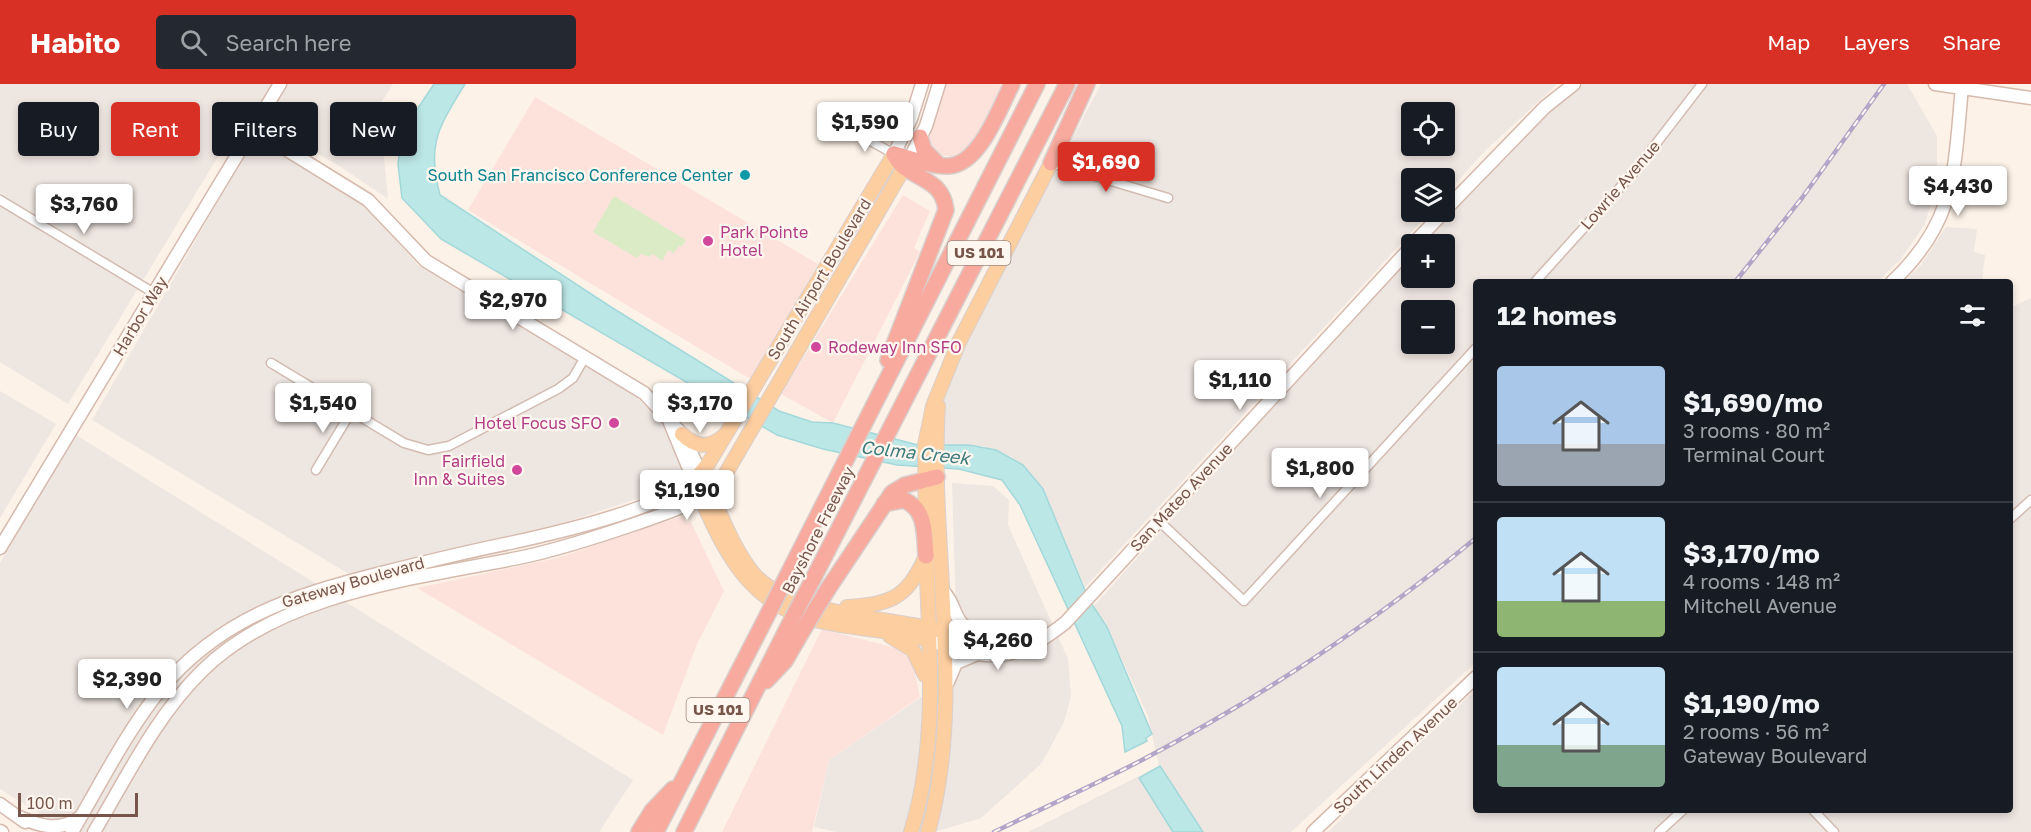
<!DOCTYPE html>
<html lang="en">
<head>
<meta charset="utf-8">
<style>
	body { margin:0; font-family:"Golos Text",sans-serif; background:#242831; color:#f1f3f6; height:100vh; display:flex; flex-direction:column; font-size:22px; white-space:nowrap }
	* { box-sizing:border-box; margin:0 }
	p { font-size:20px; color:#9ea1a6 }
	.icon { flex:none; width:33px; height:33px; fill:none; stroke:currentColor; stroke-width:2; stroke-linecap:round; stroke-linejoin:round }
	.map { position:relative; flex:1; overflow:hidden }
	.panel { position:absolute; left:1473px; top:195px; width:540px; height:534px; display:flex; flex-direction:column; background:#171b24; border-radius:6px; box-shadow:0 3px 9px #0003 }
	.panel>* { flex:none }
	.guide { position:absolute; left:18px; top:18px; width:570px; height:54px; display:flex; gap:12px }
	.fabs { position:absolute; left:1401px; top:18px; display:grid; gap:12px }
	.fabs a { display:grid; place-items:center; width:54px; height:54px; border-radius:6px; background:#171b24; box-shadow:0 3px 9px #0003; font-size:30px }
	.scale { position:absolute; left:18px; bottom:15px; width:120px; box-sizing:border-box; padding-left:6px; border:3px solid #78554b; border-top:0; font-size:16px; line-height:21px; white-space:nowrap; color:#78554b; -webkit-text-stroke:4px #fff7ef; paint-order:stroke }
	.price { position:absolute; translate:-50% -51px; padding:0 14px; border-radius:6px; background:#fff; color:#222; font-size:20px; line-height:39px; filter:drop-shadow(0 2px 3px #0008) }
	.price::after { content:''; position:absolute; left:50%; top:36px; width:18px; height:14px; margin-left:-9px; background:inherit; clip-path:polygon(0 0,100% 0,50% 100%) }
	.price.selected { background:#d93025; color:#fff }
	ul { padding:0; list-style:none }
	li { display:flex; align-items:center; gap:18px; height:150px; padding:0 24px }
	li+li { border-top:2px solid #363941 }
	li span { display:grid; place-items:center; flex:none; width:168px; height:120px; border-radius:6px; color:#555 }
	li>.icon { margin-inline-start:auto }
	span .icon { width:72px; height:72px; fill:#fffc; stroke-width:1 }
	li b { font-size:26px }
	h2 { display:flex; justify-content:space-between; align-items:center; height:72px; padding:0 24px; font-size:26px }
	.pill { padding:0 21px; border-radius:6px; background:#171b24; box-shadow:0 3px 9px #0003; font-size:21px; line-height:54px }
	.pill.selected { background:#d93025; color:#fff }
	header { display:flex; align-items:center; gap:36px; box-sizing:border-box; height:84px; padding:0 30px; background:#d93025; color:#fff }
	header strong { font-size:28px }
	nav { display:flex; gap:33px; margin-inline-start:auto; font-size:21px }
	.search { width:420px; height:54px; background:#242831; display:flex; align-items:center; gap:15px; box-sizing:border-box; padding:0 21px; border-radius:6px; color:#9ea1a6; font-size:22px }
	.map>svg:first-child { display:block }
	.commercial { fill:#fde2dc }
	.industrial { fill:#eee6e1; fill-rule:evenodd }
	.green { fill:#daebc6 }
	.water { fill:#bce7e7; stroke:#a2d8da; stroke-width:1.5 }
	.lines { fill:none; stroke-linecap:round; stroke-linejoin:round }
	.street-casing { stroke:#d2bbb0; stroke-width:11 }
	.secondary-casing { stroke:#d5baad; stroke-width:15 }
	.primary-casing { stroke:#d9cfcd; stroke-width:16 }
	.highway-casing { stroke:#d9cfcd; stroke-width:18 }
	.street { stroke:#fff; stroke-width:8 }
	.secondary { stroke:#fff; stroke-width:12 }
	.primary { stroke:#fccea0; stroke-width:14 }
	.highway { stroke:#f8aa9e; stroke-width:15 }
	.rail-casing { stroke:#b3a5c8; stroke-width:4.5 }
	.rail { stroke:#fff7ef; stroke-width:2; stroke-dasharray:7; stroke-linecap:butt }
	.highway-bridge-casing { stroke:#d9cfcd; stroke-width:18; stroke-linecap:butt }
	.highway-bridge { stroke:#f8aa9e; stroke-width:15 }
	.culture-dot { fill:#0f9aa8; stroke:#fff7ef; stroke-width:2 }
	.hotel-dot { fill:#d1479c; stroke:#fff7ef; stroke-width:2 }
	.labels { text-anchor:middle; stroke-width:4.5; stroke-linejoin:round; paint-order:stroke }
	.shield { fill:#fff7ef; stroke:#a0867c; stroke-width:1.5 }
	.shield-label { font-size:15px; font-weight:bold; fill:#78554b }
	.culture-label { font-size:16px; fill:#0d838f; stroke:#fff7ef; text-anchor:end }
	.street-label { font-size:16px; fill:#78554b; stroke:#fff7ef }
	.hotel-label { font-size:16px; fill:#b23c85; stroke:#fff7ef; text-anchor:start }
	.water-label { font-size:18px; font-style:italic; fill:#3e7b7d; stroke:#fff7ef }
</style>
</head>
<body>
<header>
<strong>Habito</strong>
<div class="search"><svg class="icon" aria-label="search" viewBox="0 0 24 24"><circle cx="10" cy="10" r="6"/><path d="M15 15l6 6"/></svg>Search here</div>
<nav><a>Map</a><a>Layers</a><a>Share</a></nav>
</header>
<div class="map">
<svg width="2031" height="748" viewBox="0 0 2031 748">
	<rect width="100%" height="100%" fill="#fdf2e8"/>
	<g class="commercial">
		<polygon points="945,0 998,0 1004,3 972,61 954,73 939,71 930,63 927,55"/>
		<polygon points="535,13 818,180 752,294 747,293 468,126"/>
		<polygon points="903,111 930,127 914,164 920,168 833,339 781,310"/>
		<polygon points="683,432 687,439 691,438 724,507 697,560 663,651 417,504 557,474"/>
		<polygon points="822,545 900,565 913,579 920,613 829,676 812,748 722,748"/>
	</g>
	<g class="industrial">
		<polygon points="0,0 393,0 379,22 388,115 341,83 245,28 68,320 0,278"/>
		<path d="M 1101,0 L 1557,0 L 1484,68 L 1445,111 L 1444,94 L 1412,94 L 1412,128 L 1430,128 L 1085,503 L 1043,405 L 1023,381 L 1010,372 L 983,362 L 940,361 L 945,305 L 970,250 ZM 1412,28 L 1444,28 L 1444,62 L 1412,62 Z"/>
		<path d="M 1583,0 L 1907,0 L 1937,52 L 1937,97 L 1925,140 L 1900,176 L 1877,198 L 1476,198 L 1476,578 L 1291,748 L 1028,748 L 1159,682 L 1148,632 L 1107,543 L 1092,524 L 1411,170 L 1412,194 L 1444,194 L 1444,160 L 1420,160 L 1547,28 ZM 1412,226 L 1444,226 L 1444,260 L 1412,260 Z"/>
		<polygon points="254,55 359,116 419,182 629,305 657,334 711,356 679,401 560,440 349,490 92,336"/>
		<polygon points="1946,143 1977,145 1974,168 1985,171 1982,198 1903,198 1921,181"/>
		<polygon points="2031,214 2031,748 1328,748 1476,605 1476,726 2010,726 2010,224"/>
		<polygon points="0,307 56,340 0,434"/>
		<polygon points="76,351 633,696 599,748 70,748 0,705 0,479"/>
		<polygon points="952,399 993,402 1009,416 1008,441 1068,575 1071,612 1064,638 1042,679 981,734 934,748 836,748 814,743 829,676 958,588"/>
	</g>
	<polygon class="green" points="614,112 686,156 682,163 679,162 674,169 668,166 662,177 653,170 649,173 641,170 637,174 593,148"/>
	<g class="water">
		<path d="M 434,0 L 465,0 C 439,43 426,60 440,111 L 611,223 L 779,327 L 812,338 L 833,339 L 918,361 L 969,361 L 996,366 L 1023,381 L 1043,405 L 1089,516 L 1107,543 L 1152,650 L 1146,654 L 1147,657 L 1125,668 L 1122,642 L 1020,421 L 1002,396 L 959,385 L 897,381 L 823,365 L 777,351 L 441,155 L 402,114 L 398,80 L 402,48 Z"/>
		<polygon points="1160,682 1203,748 1173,748 1139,694"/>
	</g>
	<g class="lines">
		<defs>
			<g id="street">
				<polyline points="849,45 894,70"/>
				<polyline points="1051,79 1168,114"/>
				<polyline points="0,116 154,209"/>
				<polyline points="1535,198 1635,87 1702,0"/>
				<polyline points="271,279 404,359 428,366 449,362 558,305 573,294 585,273"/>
				<polyline points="316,386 351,328"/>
				<polyline points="2010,435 2031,416"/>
				<polyline points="1159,437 1244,517 1476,264"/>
				<polyline points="1813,726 1834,748"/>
				<polyline points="1659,748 1683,726"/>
			</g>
			<g id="secondary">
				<polyline points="1935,0 2031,14"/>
				<polyline points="894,70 911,35 922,0"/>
				<polyline points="910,74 926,42 939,0"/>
				<polyline points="1444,127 1545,23 1574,0"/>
				<polyline points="1413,160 1444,128"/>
				<path d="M 1892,198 C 1957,137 1954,86 1962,3"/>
				<polyline points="0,464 280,0"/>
				<path d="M 943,507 C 960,525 949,538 981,552"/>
				<path d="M 943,547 C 960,551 977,557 995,557 C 1011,557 1028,549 1043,554"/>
				<path d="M 928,556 C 990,577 1011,581 1065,539 L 1412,162"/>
				<polyline points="948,598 956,579 975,571"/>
				<polyline points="0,720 25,738"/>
				<path d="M 19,733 C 40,742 59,748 79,734"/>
				<polyline points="0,747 2,748"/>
				<path d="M 72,748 C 100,701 126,648 161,605 C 220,535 291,512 377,490 C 421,479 465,468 510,459 C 561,448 652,427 694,397 L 670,339"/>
				<path d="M 94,748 C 127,693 156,632 202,587 C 281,509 413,495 518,474 C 558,466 597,453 635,440 C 661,431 687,423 710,408 L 682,350 L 644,309 L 426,177 L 368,116 L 253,45"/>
				<polyline points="1313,748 1476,593"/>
			</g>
			<g id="primary">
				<path d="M 894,70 L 708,380 L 694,397 C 719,457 745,520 815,536 C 852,545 891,546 928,556"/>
				<path d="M 909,75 L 722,396 L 710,408 C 723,435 734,466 753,489 C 789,532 889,533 943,547"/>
				<path d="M 682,350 C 695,363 709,365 724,352"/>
				<polyline points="926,442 925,361 933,322 959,258 1051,79"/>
				<path d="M 847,523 C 888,520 906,516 924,476"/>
				<polyline points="890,552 913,566 925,591"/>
				<path d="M 911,748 C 940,657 928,555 926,461"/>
				<path d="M 928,748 C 966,614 929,460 938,322"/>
			</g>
			<g id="highway">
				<polyline points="920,53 924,66 939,81"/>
				<path d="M 894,70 C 911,74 931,83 949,82 C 980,80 999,25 1012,0"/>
				<polyline points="1051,79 1087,0"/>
				<path d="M 888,276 L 946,126 C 943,100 926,98 907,85 C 901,82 897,76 894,70"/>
				<path d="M 884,420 L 904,416 C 927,426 924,450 926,472"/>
				<polyline points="790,486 1037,0"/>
				<polyline points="812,497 1067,0"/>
				<polyline points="828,505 892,409 905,401 937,393"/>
				<polyline points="766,597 785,577 806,541"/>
				<polyline points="639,748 652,727 673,705"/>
				<polyline points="656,748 771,524"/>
				<polyline points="684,748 792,535"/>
			</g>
		</defs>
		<use href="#street" class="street-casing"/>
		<use href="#secondary" class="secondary-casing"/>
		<use href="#primary" class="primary-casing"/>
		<use href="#highway" class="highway-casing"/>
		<use href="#street" class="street"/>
		<use href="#secondary" class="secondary"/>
		<use href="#primary" class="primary"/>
		<use href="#highway" class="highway"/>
		<defs>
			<g id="rail">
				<polyline points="1735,198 1802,114 1884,0"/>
				<path d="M 994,748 C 1043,724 1094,701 1142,676 C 1260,614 1373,539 1476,454"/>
			</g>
		</defs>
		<use href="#rail" class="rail-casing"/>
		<use href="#rail" class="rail"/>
		<defs>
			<g id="highway-bridge">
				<polyline points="771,524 790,486"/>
				<polyline points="792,535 812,497"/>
				<polyline points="806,541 828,505"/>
			</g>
		</defs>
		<use href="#highway-bridge" class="highway-bridge-casing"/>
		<use href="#highway-bridge" class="highway-bridge"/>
	</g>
	<circle class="culture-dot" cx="745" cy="91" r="6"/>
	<g class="hotel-dot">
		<circle cx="708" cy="157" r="6"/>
		<circle cx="816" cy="263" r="6"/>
		<circle cx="614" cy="339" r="6"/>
		<circle cx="517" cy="386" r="6"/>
	</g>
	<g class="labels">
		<g class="shield">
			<rect x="947.5" y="157" width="63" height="24" rx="4.5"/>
			<rect x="686.5" y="614" width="63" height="24" rx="4.5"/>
		</g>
		<g class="shield-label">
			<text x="979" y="174">US 101</text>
			<text x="718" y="631">US 101</text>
		</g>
		<g class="culture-label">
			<text x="733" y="97">South San Francisco Conference Center</text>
		</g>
		<g class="street-label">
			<text transform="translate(1620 101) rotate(-49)" y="6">Lowrie Avenue</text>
			<text transform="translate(819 195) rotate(-59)" y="6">South Airport Boulevard</text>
			<text transform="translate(140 232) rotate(-59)" y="6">Harbor Way</text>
			<text transform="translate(1181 413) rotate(-47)" y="6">San Mateo Avenue</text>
			<text transform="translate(818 446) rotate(-63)" y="6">Bayshore Freeway</text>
			<text transform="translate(353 498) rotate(-16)" y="6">Gateway Boulevard</text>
			<text transform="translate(1395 671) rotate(-43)" y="6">South Linden Avenue</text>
		</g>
		<g class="hotel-label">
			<text x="720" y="154">Park Pointe<tspan x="720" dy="18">Hotel</tspan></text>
			<text x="828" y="269">Rodeway Inn SFO</text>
			<text x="602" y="345" text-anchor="end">Hotel Focus SFO</text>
			<text x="505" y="383" text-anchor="end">Fairfield<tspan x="505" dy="18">Inn &amp; Suites</tspan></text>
		</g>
		<g class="water-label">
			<text transform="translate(915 369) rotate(6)" y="6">Colma Creek</text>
		</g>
	</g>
</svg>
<div class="fabs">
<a><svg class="icon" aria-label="locate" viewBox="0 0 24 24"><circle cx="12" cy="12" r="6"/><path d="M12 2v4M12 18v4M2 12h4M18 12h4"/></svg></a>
<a><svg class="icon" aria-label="layers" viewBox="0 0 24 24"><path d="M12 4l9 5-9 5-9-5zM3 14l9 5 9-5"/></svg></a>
<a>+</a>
<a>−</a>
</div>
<div class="scale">100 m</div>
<b class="price" style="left:865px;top:69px">$1,590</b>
<b class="price selected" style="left:1106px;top:109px">$1,690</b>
<b class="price" style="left:1958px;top:133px">$4,430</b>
<b class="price" style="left:84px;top:151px">$3,760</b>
<b class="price" style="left:513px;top:247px">$2,970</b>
<b class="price" style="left:1240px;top:327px">$1,110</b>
<b class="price" style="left:323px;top:350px">$1,540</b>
<b class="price" style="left:700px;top:350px">$3,170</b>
<b class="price" style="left:1320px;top:415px">$1,800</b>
<b class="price" style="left:687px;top:437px">$1,190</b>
<b class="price" style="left:998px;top:587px">$4,260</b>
<b class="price" style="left:127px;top:626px">$2,390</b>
<div class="guide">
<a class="pill">Buy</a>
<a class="pill selected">Rent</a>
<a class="pill">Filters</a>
<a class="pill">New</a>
</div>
<section class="panel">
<h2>12 homes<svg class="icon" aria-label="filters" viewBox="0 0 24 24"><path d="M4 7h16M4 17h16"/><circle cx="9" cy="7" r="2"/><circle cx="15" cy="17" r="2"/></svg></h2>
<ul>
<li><span style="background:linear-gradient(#a9c7e8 65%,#9aa5b1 0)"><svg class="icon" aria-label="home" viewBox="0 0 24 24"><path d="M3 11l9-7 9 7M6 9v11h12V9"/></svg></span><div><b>$1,690/mo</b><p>3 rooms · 80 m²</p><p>Terminal Court</p></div></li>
<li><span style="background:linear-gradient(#bfe0f5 70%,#8fb573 0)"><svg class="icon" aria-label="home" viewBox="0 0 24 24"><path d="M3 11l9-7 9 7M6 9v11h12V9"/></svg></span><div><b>$3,170/mo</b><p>4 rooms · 148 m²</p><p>Mitchell Avenue</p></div></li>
<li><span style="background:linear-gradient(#bfe0f5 65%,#7fa58c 0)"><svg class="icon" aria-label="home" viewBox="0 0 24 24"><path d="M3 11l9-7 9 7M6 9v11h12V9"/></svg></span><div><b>$1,190/mo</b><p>2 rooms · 56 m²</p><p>Gateway Boulevard</p></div></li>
</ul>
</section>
</div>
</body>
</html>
